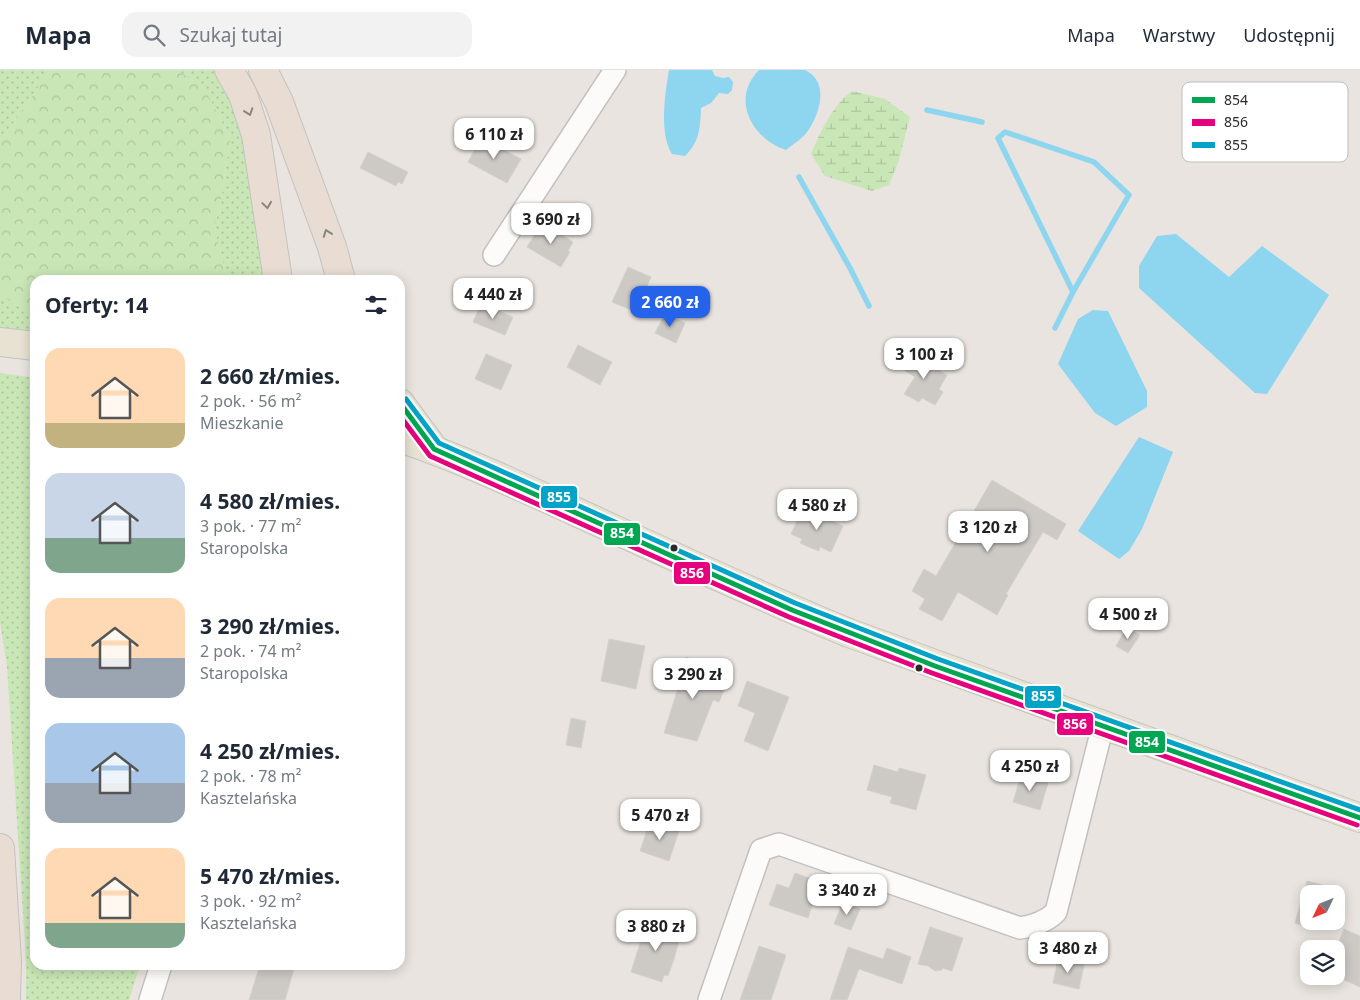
<!DOCTYPE html>
<html lang="pl">
<head>
<meta charset="utf-8">
<style>
	body { margin:0; font-family:"Noto Sans",sans-serif; background:#f2f2f3; color:#1f2937; height:100vh; display:flex; flex-direction:column; font-size:19px; white-space:nowrap }
	* { box-sizing:border-box; margin:0 }
	p { font-size:16px; color:#747a83 }
	.icon { flex:none; width:28px; height:28px; fill:none; stroke:currentColor; stroke-width:2; stroke-linecap:round; stroke-linejoin:round }
	.map { position:relative; flex:1; overflow:hidden }
	.side { position:absolute; left:30px; top:205px; width:375px; height:695px; display:flex; flex-direction:column; background:#fff; border-radius:15px; box-shadow:0 2px 12px #0003 }
	.side>* { flex:none }
	.needle { width:32px; rotate:227deg }
	.controls { position:absolute; left:1300px; top:815px; display:grid; gap:10px }
	.controls a { display:grid; place-items:center; width:45px; height:45px; border-radius:10px; background:#fff; box-shadow:0 2px 12px #0003; font-size:25px }
	.price { position:absolute; translate:-50% -42px; padding:0 11px; border-radius:10px; background:#fff; color:#222; font-size:16px; line-height:32px; filter:drop-shadow(0 1px 2px #0008) }
	.price::after { content:''; position:absolute; left:50%; top:30px; width:15px; height:11px; margin-left:-8px; background:inherit; clip-path:polygon(0 0,100% 0,50% 100%) }
	.price.current { background:#2563eb; color:#fff }
	ul { padding:0; list-style:none }
	li { display:flex; align-items:center; gap:15px; height:125px; padding:0 15px }
	li span { display:grid; place-items:center; flex:none; width:140px; height:100px; border-radius:15px; color:#555 }
	li>.icon { margin-inline-start:auto }
	span .icon { width:60px; height:60px; fill:#fffc; stroke-width:1 }
	li b { font-size:21px }
	h2 { display:flex; justify-content:space-between; align-items:center; height:60px; padding:0 15px; font-size:21px }
	header { display:flex; align-items:center; gap:30px; box-sizing:border-box; height:70px; padding:0 25px; background:#fff; border-bottom:1px solid #e0e1e3 }
	header strong { font-size:24px }
	nav { display:flex; gap:28px; margin-inline-start:auto; font-size:18px }
	.search { width:350px; height:45px; background:#f2f2f3; display:flex; align-items:center; gap:12px; box-sizing:border-box; padding:0 18px; border-radius:15px; color:#747a83; font-size:19px }
	.map>svg:first-child { display:block }
	.grass { fill:url(#grass-dots) }
	.forest { fill:url(#forest-crowns) }
	.wetland { fill:url(#wetland-marsh) }
	.water { fill:#8ed5ef }
	.lines { fill:none; stroke-linecap:round; stroke-linejoin:round }
	.stream { stroke:#8ed5ef; stroke-width:5.5 }
	.building { fill:#cdcac6; stroke:#d4d0cb }
	.minor-casing { stroke:#c2c0c1; stroke-width:24 }
	.major-casing { stroke:#c4c3c1; stroke-width:30 }
	.highway-casing { stroke:#c4c3c1; stroke-width:30 }
	.minor { stroke:#fcfbfa; stroke-width:21 }
	.major { stroke:#e8e2d2; stroke-width:28 }
	.highway { stroke:#e9ddd3; stroke-width:28 }
	.bus-1-casing { stroke:#fff; stroke-width:9 }
	.bus-2-casing { stroke:#fff; stroke-width:9 }
	.bus-3-casing { stroke:#fff; stroke-width:9 }
	.bus-1 { stroke:#00a651; stroke-width:5 }
	.bus-2 { stroke:#e5007d; stroke-width:5 }
	.bus-3 { stroke:#02a3c6; stroke-width:5 }
	.oneway { stroke:#8a847e }
	.bus-dot { fill:#2a2a2a; stroke:#fff; stroke-width:2 }
	.key { fill:#fff; stroke:#bfbfbf; stroke-width:1 }
	.key-label { font-size:14px; fill:#2a2a2a }
	.line-badge { stroke:#fff; stroke-width:2 }
	.badge-label { font-size:14px; text-anchor:middle; font-weight:bold; fill:#fff }
</style>
</head>
<body>
<header>
<strong>Mapa</strong>
<div class="search"><svg class="icon" aria-label="search" viewBox="0 0 24 24"><circle cx="10" cy="10" r="6"/><path d="M15 15l6 6"/></svg>Szukaj tutaj</div>
<nav><a>Mapa</a><a>Warstwy</a><a>Udostępnij</a></nav>
</header>
<div class="map">
<svg width="1360" height="930" viewBox="0 0 1360 930">
	<defs>
		<pattern id="grass-dots" width="8" height="8" patternUnits="userSpaceOnUse" patternTransform="scale(1.25)"><rect width="8" height="8" fill="#c9e6b6"/><path d="M2 2h.1M6 6h.1" fill="none" stroke="#adc59d" stroke-width="1.8" stroke-linecap="round"/></pattern>
		<pattern id="forest-crowns" width="20" height="18" patternUnits="userSpaceOnUse" patternTransform="scale(1.25)"><rect width="20" height="18" fill="#c9e6b6"/><path d="M2 6a3 3 0 1 1 6 0M12 15a3 3 0 1 1 6 0" fill="none" stroke="#adc59d"/></pattern>
		<pattern id="wetland-marsh" width="20" height="14" patternUnits="userSpaceOnUse" patternTransform="scale(1.25)"><rect width="20" height="14" fill="#c9e6b6"/><path d="M1 5h8M5 5V1M11 12h8M15 12V8" fill="none" stroke="#adc59d"/></pattern>
	</defs>
	<rect width="100%" height="100%" fill="#e9e4df"/>
	<g class="grass">
		<polygon points="0,0 54,0 49,2 0,72"/>
		<polygon points="177,0 217,0 241,46 270,210 231,210 226,205 214,157 221,131 230,69 205,19"/>
		<polygon points="0,221 12,233 35,244 35,261 0,257"/>
		<polygon points="0,303 35,308 35,895 140,895 129,930 26,930 26,890 7,596 0,552"/>
	</g>
	<polygon class="forest" points="54,0 177,0 205,19 230,69 221,131 214,157 226,205 231,210 35,210 35,244 12,233 0,221 0,72 49,2"/>
	<path class="wetland" d="M 852,21 L 885,29 L 910,47 L 899,90 L 889,115 L 872,121 L 825,106 L 811,84 C 821,61 831,37 852,21 Z"/>
	<g class="water">
		<path d="M 669,0 L 712,0 L 715,6 L 723,8 L 729,7 L 733,12 L 732,20 L 728,24 L 719,23 L 711,33 L 701,38 C 700,58 700,71 685,86 L 672,84 C 659,63 665,24 669,0 Z"/>
		<path d="M 759,0 L 805,0 C 830,12 820,44 807,62 C 802,69 793,74 786,80 C 752,69 730,29 759,0 Z"/>
		<polygon points="1176,164 1229,207 1262,176 1329,225 1267,324 1255,323 1139,218 1139,196 1157,166"/>
		<polygon points="1093,240 1108,241 1147,321 1147,337 1116,356 1095,343 1058,294 1078,249"/>
		<polygon points="1139,367 1173,382 1142,459 1129,481 1119,489 1078,461"/>
	</g>
	<g class="lines">
		<g class="stream">
			<polyline points="927,40 982,52"/>
			<polyline points="799,107 850,198 869,236"/>
			<polyline points="1055,258 1073,222 1129,125 1094,92 1005,62 998,68 1073,222"/>
		</g>
	</g>
	<g class="building">
		<polygon points="481,68 521,89 507,113 468,92"/>
		<polygon points="368,82 408,102 402,114 398,112 396,116 360,98"/>
		<polygon points="542,153 573,172 568,181 570,182 561,197 527,177"/>
		<polygon points="628,197 651,207 636,242 612,232"/>
		<polygon points="481,234 513,247 505,265 473,252"/>
		<polygon points="665,244 685,253 676,273 655,263"/>
		<polygon points="578,275 612,292 600,315 567,297"/>
		<polygon points="910,283 947,305 939,319 943,322 935,335 922,328 919,332 904,324 915,307 901,298"/>
		<polygon points="486,284 512,295 501,320 475,309"/>
		<polygon points="992,410 1066,454 1057,470 1043,462 1006,524 1008,525 997,545 958,522 942,551 919,539 925,529 912,521 924,499 936,506"/>
		<polygon points="803,438 843,456 831,482 820,477 819,481 809,477 800,473 802,469 791,464"/>
		<polygon points="1127,557 1140,565 1128,583 1116,576"/>
		<polygon points="609,569 645,576 636,619 601,611"/>
		<polygon points="686,587 718,600 713,613 725,618 719,632 713,630 697,671 664,663 678,618 677,607"/>
		<polygon points="747,611 789,627 768,681 744,671 755,643 738,636"/>
		<polygon points="571,648 586,651 581,678 566,675"/>
		<polygon points="874,695 898,702 899,698 926,705 916,740 890,733 892,727 867,720"/>
		<polygon points="1021,705 1048,713 1040,740 1013,732"/>
		<polygon points="650,751 679,761 669,791 640,781"/>
		<polygon points="795,803 820,812 808,848 769,835 777,814 789,818"/>
		<polygon points="1307,811 1326,816 1324,824 1309,824 1309,851 1316,851 1314,859 1295,853"/>
		<polygon points="843,832 860,839 851,860 834,854"/>
		<polygon points="647,851 678,862 675,869 679,871 674,889 668,906 664,905 662,912 631,902"/>
		<polygon points="930,857 963,868 952,901 942,898 942,900 935,901 928,896 918,894"/>
		<polygon points="1344,859 1360,866 1360,917 1336,906 1336,879"/>
		<polygon points="759,876 786,885 771,930 740,930"/>
		<polygon points="848,877 883,889 887,878 911,887 902,914 859,899 847,930 830,930"/>
		<polygon points="1058,889 1084,895 1079,919 1053,913"/>
		<polygon points="260,895 295,895 285,930 249,930"/>
	</g>
	<g class="lines">
		<defs>
			<g id="minor">
				<polyline points="494,185 615,0"/>
				<polyline points="150,930 161,895"/>
				<path d="M 709,930 L 761,780 L 779,774 L 1020,858 C 1033,856 1047,851 1056,842 L 1103,655"/>
			</g>
			<g id="major">
				<polyline points="0,272 35,276"/>
				<polyline points="400,333 434,379"/>
				<path d="M 400,368 C 459,388 515,414 572,440 C 664,482 756,525 849,563 L 1360,748"/>
			</g>
			<g id="highway">
				<polyline points="229,0 243,25 256,65 278,210"/>
				<polyline points="263,0 279,32 332,177 341,210"/>
				<polyline points="0,778 7,891 6,930"/>
			</g>
		</defs>
		<use href="#minor" class="minor-casing"/>
		<use href="#major" class="major-casing"/>
		<use href="#highway" class="highway-casing"/>
		<use href="#minor" class="minor"/>
		<use href="#major" class="major"/>
		<use href="#highway" class="highway"/>
		<defs>
			<polyline id="bus-1" points="400,333 434,379 792,540 935,596 1360,748"/>
			<polyline id="bus-2" points="400,346 430,386 789,547 932,603 1357,755"/>
			<polyline id="bus-3" points="406,329 439,373 795,533 938,589 1360,740"/>
		</defs>
		<use href="#bus-1" class="bus-1-casing"/>
		<use href="#bus-2" class="bus-2-casing"/>
		<use href="#bus-3" class="bus-3-casing"/>
		<use href="#bus-1" class="bus-1"/>
		<use href="#bus-2" class="bus-2"/>
		<use href="#bus-3" class="bus-3"/>
	</g>
	<defs><path id="oneway-chevron" d="M-2-3.5L2.5 0L-2 3.5" fill="none" stroke-width="1.6" stroke-linecap="round" stroke-linejoin="round" transform="scale(1.25)"/></defs>
	<g class="oneway">
		<use href="#oneway-chevron" transform="translate(249 42) rotate(71)"/>
		<use href="#oneway-chevron" transform="translate(267 135) rotate(82)"/>
		<use href="#oneway-chevron" transform="translate(327 163) rotate(-110)"/>
	</g>
	<g class="bus-dot">
		<circle cx="674" cy="478" r="4.5"/>
		<circle cx="919" cy="598" r="4.5"/>
	</g>
	<rect x="1182" y="12" width="166" height="80" rx="8" class="key"/>
	<rect x="1192" y="27" width="23" height="6" fill="#00a651"/>
	<rect x="1192" y="49" width="23" height="7" fill="#e5007d"/>
	<rect x="1192" y="72" width="23" height="6" fill="#02a3c6"/>
	<g class="key-label">
		<text x="1224" y="35">854</text>
		<text x="1224" y="57">856</text>
		<text x="1224" y="80">855</text>
	</g>
	<g class="line-badge">
		<rect x="540" y="415" width="38" height="24" rx="5" fill="#02a3c6"/>
		<rect x="603" y="452" width="38" height="24" rx="5" fill="#00a651"/>
		<rect x="673" y="491" width="38" height="24" rx="5" fill="#e5007d"/>
		<rect x="1024" y="615" width="38" height="24" rx="5" fill="#02a3c6"/>
		<rect x="1056" y="642" width="38" height="24" rx="5" fill="#e5007d"/>
		<rect x="1128" y="660" width="38" height="24" rx="5" fill="#00a651"/>
	</g>
	<g class="badge-label">
		<text x="559" y="432">855</text>
		<text x="622" y="468">854</text>
		<text x="692" y="508">856</text>
		<text x="1043" y="631">855</text>
		<text x="1075" y="659">856</text>
		<text x="1147" y="677">854</text>
	</g>
</svg>
<div class="controls">
<a><svg class="needle" viewBox="-14 -14 28 28"><path d="M0-13l5 13h-10z" fill="#e53935"/><path d="M0 13l5-13h-10z" fill="#747a83"/></svg></a>
<a><svg class="icon" aria-label="layers" viewBox="0 0 24 24"><path d="M12 4l9 5-9 5-9-5zM3 14l9 5 9-5"/></svg></a>
</div>
<b class="price" style="left:494px;top:90px">6 110 zł</b>
<b class="price" style="left:551px;top:175px">3 690 zł</b>
<b class="price" style="left:493px;top:250px">4 440 zł</b>
<b class="price current" style="left:670px;top:258px">2 660 zł</b>
<b class="price" style="left:924px;top:310px">3 100 zł</b>
<b class="price" style="left:817px;top:461px">4 580 zł</b>
<b class="price" style="left:988px;top:483px">3 120 zł</b>
<b class="price" style="left:1128px;top:570px">4 500 zł</b>
<b class="price" style="left:693px;top:630px">3 290 zł</b>
<b class="price" style="left:1030px;top:722px">4 250 zł</b>
<b class="price" style="left:660px;top:771px">5 470 zł</b>
<b class="price" style="left:847px;top:846px">3 340 zł</b>
<b class="price" style="left:656px;top:882px">3 880 zł</b>
<b class="price" style="left:1068px;top:904px">3 480 zł</b>
<section class="side">
<h2>Oferty: 14<svg class="icon" aria-label="filters" viewBox="0 0 24 24"><path d="M4 7h16M4 17h16"/><circle cx="9" cy="7" r="2"/><circle cx="15" cy="17" r="2"/></svg></h2>
<ul>
<li><span style="background:linear-gradient(#ffd9b3 75%,#c2b280 0)"><svg class="icon" aria-label="home" viewBox="0 0 24 24"><path d="M3 11l9-7 9 7M6 9v11h12V9"/></svg></span><div><b>2 660 zł/mies.</b><p>2 pok. · 56 m²</p><p>Mieszkanie</p></div></li>
<li><span style="background:linear-gradient(#c9d6e8 65%,#7fa58c 0)"><svg class="icon" aria-label="home" viewBox="0 0 24 24"><path d="M3 11l9-7 9 7M6 9v11h12V9"/></svg></span><div><b>4 580 zł/mies.</b><p>3 pok. · 77 m²</p><p>Staropolska</p></div></li>
<li><span style="background:linear-gradient(#ffd9b3 60%,#9aa5b1 0)"><svg class="icon" aria-label="home" viewBox="0 0 24 24"><path d="M3 11l9-7 9 7M6 9v11h12V9"/></svg></span><div><b>3 290 zł/mies.</b><p>2 pok. · 74 m²</p><p>Staropolska</p></div></li>
<li><span style="background:linear-gradient(#a9c7e8 60%,#9aa5b1 0)"><svg class="icon" aria-label="home" viewBox="0 0 24 24"><path d="M3 11l9-7 9 7M6 9v11h12V9"/></svg></span><div><b>4 250 zł/mies.</b><p>2 pok. · 78 m²</p><p>Kasztelańska</p></div></li>
<li><span style="background:linear-gradient(#ffd9b3 75%,#7fa58c 0)"><svg class="icon" aria-label="home" viewBox="0 0 24 24"><path d="M3 11l9-7 9 7M6 9v11h12V9"/></svg></span><div><b>5 470 zł/mies.</b><p>3 pok. · 92 m²</p><p>Kasztelańska</p></div></li>
</ul>
</section>
</div>
</body>
</html>
